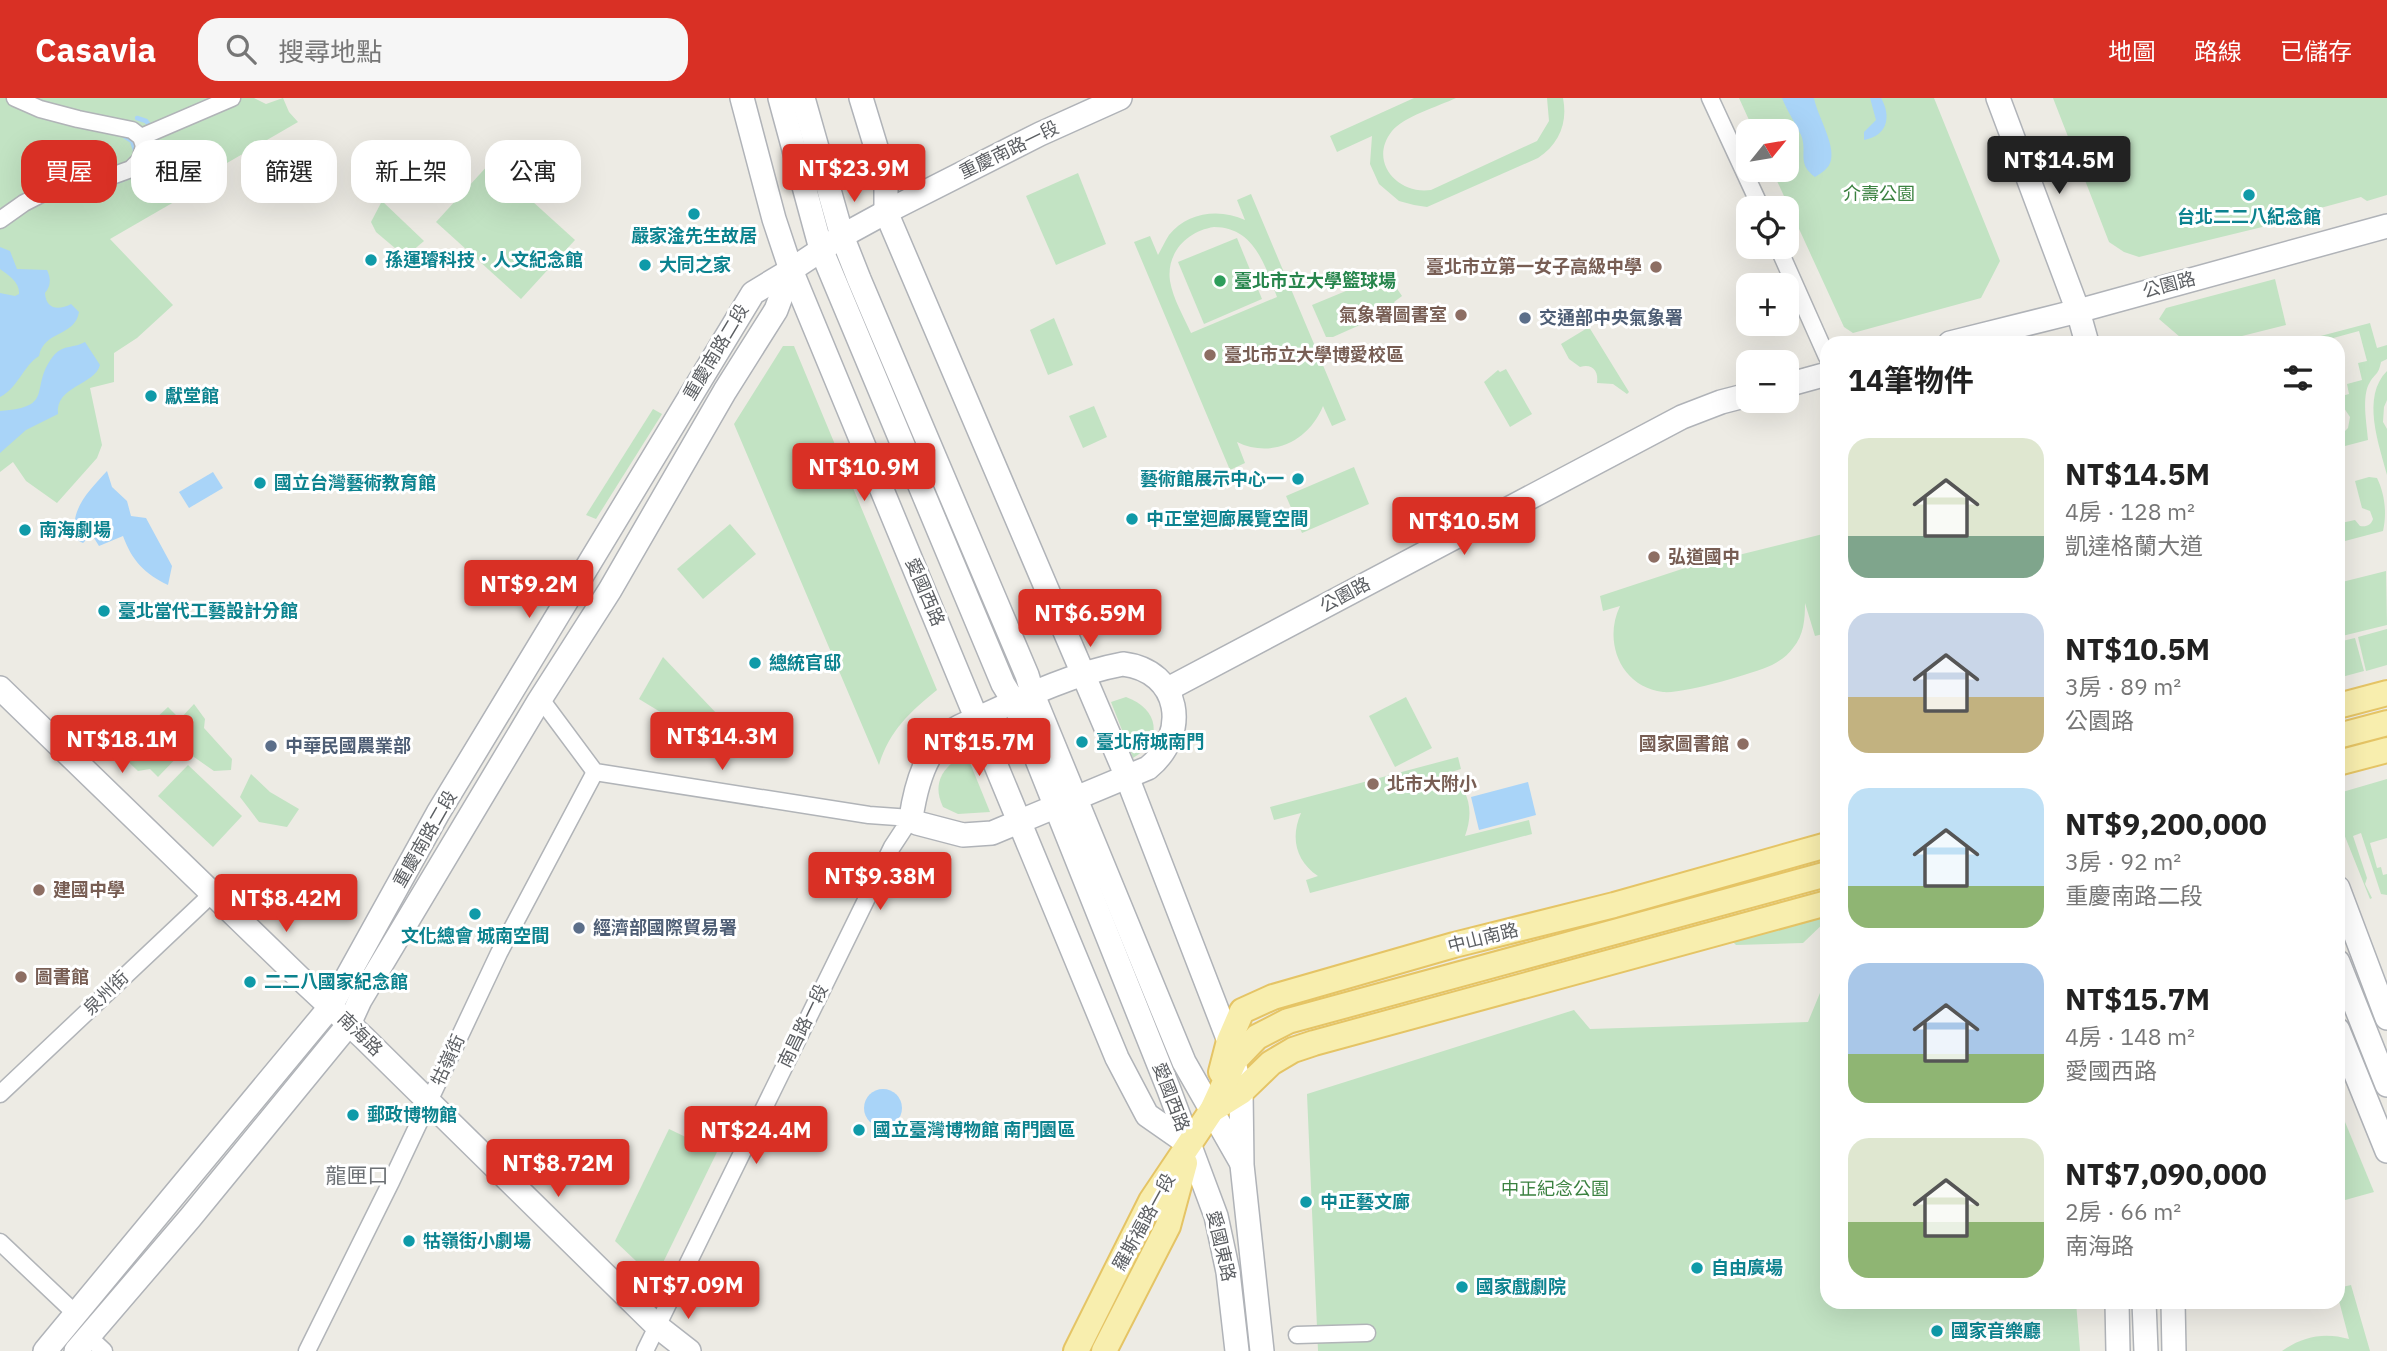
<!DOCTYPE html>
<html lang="zh-TW">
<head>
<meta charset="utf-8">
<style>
	body { margin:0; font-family:"IBM Plex Sans","Noto Sans TC",sans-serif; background:#f6f6f6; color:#222; height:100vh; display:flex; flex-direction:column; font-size:26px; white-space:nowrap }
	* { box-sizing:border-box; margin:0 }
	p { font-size:23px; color:#767676 }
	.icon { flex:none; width:38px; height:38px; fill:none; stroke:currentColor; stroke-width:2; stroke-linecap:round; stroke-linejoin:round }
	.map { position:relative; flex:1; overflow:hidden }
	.drawer { position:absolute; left:1820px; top:238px; width:525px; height:973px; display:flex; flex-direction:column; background:#fff; border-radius:21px; box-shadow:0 7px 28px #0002 }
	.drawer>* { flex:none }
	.guide { position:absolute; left:21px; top:42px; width:665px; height:63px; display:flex; gap:14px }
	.needle { width:46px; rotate:60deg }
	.controls { position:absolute; left:1736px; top:21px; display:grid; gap:14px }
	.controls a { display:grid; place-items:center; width:63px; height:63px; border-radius:14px; background:#fff; box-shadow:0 7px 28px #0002; font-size:35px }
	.price { position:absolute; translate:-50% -60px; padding:0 16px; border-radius:7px; background:#d93025; color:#fff; font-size:23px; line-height:46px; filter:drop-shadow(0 2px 4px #0008) }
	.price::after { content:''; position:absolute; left:50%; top:42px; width:21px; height:16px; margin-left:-10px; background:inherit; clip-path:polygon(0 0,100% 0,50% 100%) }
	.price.on { background:#222; color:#fff }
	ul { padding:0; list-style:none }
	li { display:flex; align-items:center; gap:21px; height:175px; padding:0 28px }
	li span { display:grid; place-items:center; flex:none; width:196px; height:140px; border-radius:21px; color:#555 }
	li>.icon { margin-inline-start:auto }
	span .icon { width:84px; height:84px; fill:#fffc; stroke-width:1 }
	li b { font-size:30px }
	h2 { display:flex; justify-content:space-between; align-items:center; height:84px; padding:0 28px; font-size:30px }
	.tag { padding:0 24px; border-radius:21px; background:#fff; box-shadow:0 7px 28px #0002; font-size:24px; line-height:63px }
	.tag.on { background:#d93025; color:#fff }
	header { display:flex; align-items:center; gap:42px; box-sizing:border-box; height:98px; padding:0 35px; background:#d93025; color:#fff }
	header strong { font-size:33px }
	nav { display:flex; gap:38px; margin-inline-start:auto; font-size:24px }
	.search { width:490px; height:63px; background:#f6f6f6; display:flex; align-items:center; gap:18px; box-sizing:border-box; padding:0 24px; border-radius:21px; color:#767676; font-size:26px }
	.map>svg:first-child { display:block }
	.green { fill:#c2e3c3; fill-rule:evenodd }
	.water { fill:#a9d4f8 }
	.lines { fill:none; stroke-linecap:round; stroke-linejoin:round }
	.stream { stroke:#a9d4f8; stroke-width:4.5 }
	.street-casing { stroke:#b1b4b8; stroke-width:19 }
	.secondary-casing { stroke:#b0b3b8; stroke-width:26 }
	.primary-casing { stroke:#e5c465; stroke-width:28 }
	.street { stroke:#fff; stroke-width:16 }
	.secondary { stroke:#fff; stroke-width:23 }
	.primary { stroke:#f8eeae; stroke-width:24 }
	.culture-dot { fill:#0f9aa8; stroke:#fff; stroke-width:2.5 }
	.education-dot { fill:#8d6e63; stroke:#fff; stroke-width:2.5 }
	.leisure-dot { fill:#2e9e5b; stroke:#fff; stroke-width:2.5 }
	.service-dot { fill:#5c6f8a; stroke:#fff; stroke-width:2.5 }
	.labels { text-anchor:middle; stroke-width:6; stroke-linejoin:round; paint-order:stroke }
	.street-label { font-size:18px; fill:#5c5f63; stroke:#fff }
	.park-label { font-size:18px; fill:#3c8241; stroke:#fff }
	.culture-label { font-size:18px; font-weight:bold; fill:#0d838f; stroke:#fff; text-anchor:start }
	.education-label { font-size:18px; font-weight:bold; fill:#785e54; stroke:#fff; text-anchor:start }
	.leisure-label { font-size:18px; font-weight:bold; fill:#27864d; stroke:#fff; text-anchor:start }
	.service-label { font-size:18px; font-weight:bold; fill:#4e5e75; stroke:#fff; text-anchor:start }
	.quarter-label { font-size:21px; fill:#6d7175; stroke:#fff }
</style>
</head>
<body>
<header>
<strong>Casavia</strong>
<div class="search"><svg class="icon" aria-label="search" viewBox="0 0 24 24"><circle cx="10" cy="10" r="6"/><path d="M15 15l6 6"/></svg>搜尋地點</div>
<nav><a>地圖</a><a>路線</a><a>已儲存</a></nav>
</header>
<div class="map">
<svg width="2387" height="1253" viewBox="0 0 2387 1253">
	<rect width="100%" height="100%" fill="#edebe4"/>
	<g class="green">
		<polygon points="0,0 254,0 266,6 283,0 289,14 298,24 170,98 174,104 110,141 173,207 137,240 114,255 114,284 90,290 102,347 97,360 57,405 26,383 13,364 0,374"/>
		<path d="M 1414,0 L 1456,0 C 1439,8 1403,19 1392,33 C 1368,63 1397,97 1431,92 L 1537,43 L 1549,23 L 1547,0 L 1563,0 C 1568,25 1559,46 1538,60 L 1427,109 L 1414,107 L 1399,103 L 1379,86 L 1370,66 L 1372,38 L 1337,54 L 1330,38 Z"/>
		<polygon points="1739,0 1934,0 2000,163 1981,200 1853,235 1844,229 1772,72 1787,72 1787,33 1754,33"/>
		<polygon points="2053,0 2387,0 2387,97 2367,103 2361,99 2302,115 2299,120 2139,159 2124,154 2109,144"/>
		<polygon points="490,65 575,142 521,201 436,124"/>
		<polygon points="1078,75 1106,146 1056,167 1026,98"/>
		<path d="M 1251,96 L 1346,322 L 1332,328 L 1323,308 C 1309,343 1272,361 1237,344 L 1245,365 L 1230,372 L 1134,144 L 1150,138 L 1158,157 C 1162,150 1165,143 1169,137 C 1187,114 1220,110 1245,122 L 1237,102 ZM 1214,129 C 1254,129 1265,167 1277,199 L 1191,235 C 1184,219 1173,201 1170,183 C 1166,155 1187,133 1214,129 Z"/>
		<polygon points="382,103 424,143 411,154 402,156 376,134 371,124"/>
		<polygon points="1237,140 1262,201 1204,226 1178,164"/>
		<polygon points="1387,176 1402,198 1394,204 1398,210 1333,239 1326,239 1312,207"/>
		<polygon points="2275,181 2286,227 2238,239 2230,245 2187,245 2159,221 2166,210"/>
		<polygon points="1054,220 1073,267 1048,277 1030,232"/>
		<path d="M 2370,225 L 2377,250 L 2387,247 L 2387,261 L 2381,264 C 2378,278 2376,274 2370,284 C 2361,298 2367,326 2368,342 L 2345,348 L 2342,336 L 2348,330 L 2350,319 L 2344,310 L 2338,307 L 2338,299 L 2349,296 L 2347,286 L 2362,282 L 2358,265 L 2367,263 L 2359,233 L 2315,245 L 2294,245 Z"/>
		<path d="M 1589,229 L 1629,294 L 1627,296 L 1613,286 L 1597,285 C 1599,273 1592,265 1580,269 L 1569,261 L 1561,246 Z"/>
		<path d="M 783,248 L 794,248 L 937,592 C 910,614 889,633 879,667 L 734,326 Z"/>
		<polygon points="1506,271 1532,316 1510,329 1484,284 1498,272 1500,274"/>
		<path d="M 2387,273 L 2387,302 L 2384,309 L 2383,324 L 2387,331 L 2387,377 C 2379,346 2361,299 2387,273 Z"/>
		<polygon points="1094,308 1107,339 1083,350 1069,318"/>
		<polygon points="653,311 662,316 596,421 586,417"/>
		<polygon points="1354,369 1369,406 1302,435 1286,398"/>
		<path d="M 2369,379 L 2377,380 C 2385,396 2387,416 2383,433 L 2345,443 L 2341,425 L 2355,422 L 2360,428 C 2367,429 2371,427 2373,421 L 2370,413 L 2362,410 L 2355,383 Z"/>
		<polygon points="730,426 756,456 703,501 677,471"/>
		<path d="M 1827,435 L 1827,535 L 1815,538 L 1805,505 C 1805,521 1804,537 1793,550 C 1788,557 1780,563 1772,567 C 1752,576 1684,596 1663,594 C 1620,589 1603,543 1620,508 L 1603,513 L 1600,498 L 1682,471 Z"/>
		<polygon points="2386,473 2387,527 2338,539 2338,485"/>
		<polygon points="2387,531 2387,567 2366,573 2358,539"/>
		<polygon points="2355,540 2364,573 2338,580 2338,544"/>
		<polygon points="663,559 717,616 714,625 662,615 639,601"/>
		<path d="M 1126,599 C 1159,611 1164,642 1133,660 L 1111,604 Z"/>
		<polygon points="1406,599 1432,650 1395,669 1369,618"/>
		<polygon points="194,606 205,621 204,630 232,661 231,672 214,673 184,652 158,679 150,671 138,673 119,655 168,609 180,621"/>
		<path d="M 966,655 L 990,714 L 958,716 L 943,709 C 931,684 944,668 966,655 Z"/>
		<path d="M 1458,659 L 1461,671 L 1448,675 C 1470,691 1474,714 1465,738 L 1529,722 L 1532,736 L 1310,795 L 1306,782 L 1318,778 C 1296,763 1290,740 1301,715 L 1274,722 L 1270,709 Z"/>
		<polygon points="188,667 242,718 213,749 158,698"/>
		<polygon points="251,676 270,694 299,711 287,729 259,724 240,699"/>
		<polygon points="2387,681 2387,740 2370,745 2377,770 2381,769 2383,777 2387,776 2387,797 2381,796 2361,735 2353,738 2367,780 2365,786 2372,800 2370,801 2338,721 2338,697 2339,695"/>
		<polygon points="1824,816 1827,818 1827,822 1803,845 1736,847 1733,844 1735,840"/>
		<polygon points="1827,878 1827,1204 2076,1204 2080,1253 1318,1253 1307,996 1574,912 1590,931 1808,924"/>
		<polygon points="2338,1007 2374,1094 2338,1104"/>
		<polygon points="669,1031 717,1054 655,1181 615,1143"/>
		<path d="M 2351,1187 L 2370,1253 L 2282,1253 C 2303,1238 2325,1234 2349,1241 L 2338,1199 L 2338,1190 Z"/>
	</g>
	<g class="water">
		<path d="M 1782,0 L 1814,0 C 1817,17 1835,45 1831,62 C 1829,71 1821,75 1815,79 C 1796,65 1808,54 1801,37 C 1795,24 1787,13 1782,0 Z"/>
		<path d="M 1870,0 L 1881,0 C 1892,19 1887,38 1864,42 L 1864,34 L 1876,22 Z"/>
		<path d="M 0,149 L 10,153 L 17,171 L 47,172 C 51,180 51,188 45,195 C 46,211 58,213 71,206 L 79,214 C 75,239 44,232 39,258 C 23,268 18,290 0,299 L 0,195 L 15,198 L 19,196 C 20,184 8,177 0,171 Z"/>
		<path d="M 85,244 L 100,267 C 95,287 55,288 58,316 L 26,332 L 0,355 L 0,313 C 58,309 27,289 55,256 C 63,247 75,250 85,244 Z"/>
		<path d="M 107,373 L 112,389 L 127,403 L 131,418 L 146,420 L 172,468 L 168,487 C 145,476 132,463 123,438 L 99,448 L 94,440 L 88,440 L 83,445 L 77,442 C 67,413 89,393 107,373 Z"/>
		<polygon points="213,374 223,390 189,410 179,394"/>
		<polygon points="1528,684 1536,717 1479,732 1471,699"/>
		<circle cx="883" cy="1010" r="19"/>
	</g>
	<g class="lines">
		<g class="stream">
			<polyline points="137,20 146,23 151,29"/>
			<polyline points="124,38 132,43 136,55"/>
			<polyline points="145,66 153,56"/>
			<polyline points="117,84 134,77"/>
		</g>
		<defs>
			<g id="street">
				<polyline points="1710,0 1761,110"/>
				<polyline points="141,39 232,0"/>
				<polyline points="0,122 24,105 65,84 109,79 131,71 140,62 144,48 141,39 132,32 78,21 40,11 15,0"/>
				<polyline points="1778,149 1827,259"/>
				<polyline points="539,603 546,608 595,674 869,717 911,720 892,749 645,1253"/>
				<polyline points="0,996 213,795"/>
				<polyline points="0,1144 76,1216"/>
				<polyline points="1297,1237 1367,1235"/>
				<polyline points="88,1238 104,1253"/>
				<polyline points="307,1253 391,1084 499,855 595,674"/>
			</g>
			<g id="secondary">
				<polyline points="742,0 774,121 791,172 1117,960 1147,1017 1190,1047"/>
				<polyline points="780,0 821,151 1003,586 1014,604 1169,992 1216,1118 1228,1174 1237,1253"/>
				<polyline points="803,0 842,138 859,181 1027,577 1033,597 1184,964 1241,1064"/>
				<polyline points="861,0 886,82 886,114 1127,679 1229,943 1241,994 1242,1067 1262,1253"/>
				<polyline points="1998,0 2078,213 2087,245"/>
				<polyline points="1950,245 2078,213 2387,128"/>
				<polyline points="1787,287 1827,276"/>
				<path d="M 1123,566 C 1181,573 1190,636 1148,670 L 992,735 L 963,737 L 917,725 L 911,720 C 915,693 923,660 943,640 C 953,630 968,625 981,619 C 1026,598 1074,575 1123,566 Z"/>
				<polyline points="0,590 306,886 364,940 657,1228 689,1253"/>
				<polyline points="1168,591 1682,319 1721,304 1748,297"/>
				<polyline points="2338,790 2387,920"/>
				<polyline points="2338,864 2387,987"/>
				<polyline points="2338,932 2387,1053"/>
				<polyline points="2117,1204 2118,1253"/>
				<polyline points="2144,1204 2146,1253"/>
				<polyline points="2173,1204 2174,1253"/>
				<polyline points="45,1253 331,908 438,715 753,195 791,172 842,138 886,114 1040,36 1120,0"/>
				<polyline points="76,1253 190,1120 349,926 360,902 539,603 610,492 725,293 776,212 791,172"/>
			</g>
			<g id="primary">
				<polyline points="2338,608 2387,595"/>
				<polyline points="2338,638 2387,625"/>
				<polyline points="2338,665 2387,652"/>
				<polyline points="1221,974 1229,943 1242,913 1273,899 1454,847 1614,807 1827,747"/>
				<polyline points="1212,1012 1241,994 1271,965 1293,952 1314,945 1827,805"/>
				<polyline points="1076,1253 1151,1103 1212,1012 1235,962 1257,939 1288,923 1827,776"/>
				<polyline points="1104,1253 1168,1128 1185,1065"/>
			</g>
		</defs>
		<use href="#street" class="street-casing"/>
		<use href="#secondary" class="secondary-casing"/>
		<use href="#primary" class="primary-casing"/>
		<use href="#street" class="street"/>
		<use href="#secondary" class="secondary"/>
		<use href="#primary" class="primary"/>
	</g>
	<g class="culture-dot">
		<circle cx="2249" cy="97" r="7"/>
		<circle cx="694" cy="116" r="7"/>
		<circle cx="371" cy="162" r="7"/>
		<circle cx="645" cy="167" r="7"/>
		<circle cx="151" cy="298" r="7"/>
		<circle cx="1298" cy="381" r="7"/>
		<circle cx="260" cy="385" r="7"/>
		<circle cx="1132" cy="421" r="7"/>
		<circle cx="25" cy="432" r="7"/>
		<circle cx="104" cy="513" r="7"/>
		<circle cx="755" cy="565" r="7"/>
		<circle cx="1082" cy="644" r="7"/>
		<circle cx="475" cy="816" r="7"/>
		<circle cx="250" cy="884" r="7"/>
		<circle cx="353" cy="1017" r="7"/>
		<circle cx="859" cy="1032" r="7"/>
		<circle cx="1306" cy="1104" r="7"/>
		<circle cx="409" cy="1143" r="7"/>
		<circle cx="1697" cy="1170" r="7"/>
		<circle cx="1462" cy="1189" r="7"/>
		<circle cx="1937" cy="1233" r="7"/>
	</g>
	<g class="education-dot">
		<circle cx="1656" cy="169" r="7"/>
		<circle cx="1461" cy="217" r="7"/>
		<circle cx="1210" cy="257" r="7"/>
		<circle cx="1654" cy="459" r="7"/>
		<circle cx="1743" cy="646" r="7"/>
		<circle cx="1373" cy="686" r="7"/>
		<circle cx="39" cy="792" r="7"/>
		<circle cx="21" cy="879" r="7"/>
	</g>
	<circle class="leisure-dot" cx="1220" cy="183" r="7"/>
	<g class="service-dot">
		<circle cx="1525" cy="220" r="7"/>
		<circle cx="271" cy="648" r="7"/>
		<circle cx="579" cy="830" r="7"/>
	</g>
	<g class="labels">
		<g class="street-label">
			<text transform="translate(1009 52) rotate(-26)" y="6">重慶南路一段</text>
			<text transform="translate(2169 187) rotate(-15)" y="6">公園路</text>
			<text transform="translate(716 254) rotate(-59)" y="6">重慶南路二段</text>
			<text transform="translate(925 494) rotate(67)" y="6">愛國西路</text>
			<text transform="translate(1345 497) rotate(-28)" y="6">公園路</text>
			<text transform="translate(425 741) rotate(-60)" y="6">重慶南路二段</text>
			<text transform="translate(1483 840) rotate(-14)" y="6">中山南路</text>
			<text transform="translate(106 895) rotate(-44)" y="6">泉州街</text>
			<text transform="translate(803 928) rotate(-64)" y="6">南昌路一段</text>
			<text transform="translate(360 936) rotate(44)" y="6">南海路</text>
			<text transform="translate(448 962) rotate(-65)" y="6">牯嶺街</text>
			<text transform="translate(1171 999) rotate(69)" y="6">愛國西路</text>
			<text transform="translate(1144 1124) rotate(-61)" y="6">羅斯福路一段</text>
			<text transform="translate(1221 1148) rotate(77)" y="6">愛國東路</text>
		</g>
		<g class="park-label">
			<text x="1879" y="102">介壽公園</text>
			<text x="1555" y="1097">中正紀念公園</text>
		</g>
		<g class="culture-label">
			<text x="2249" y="125" text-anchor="middle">台北二二八紀念館</text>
			<text x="694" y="144" text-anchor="middle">嚴家淦先生故居</text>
			<text x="385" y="168">孫運璿科技．人文紀念館</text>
			<text x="659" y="173">大同之家</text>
			<text x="165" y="304">獻堂館</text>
			<text x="1284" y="387" text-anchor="end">藝術館展示中心一</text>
			<text x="274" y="391">國立台灣藝術教育館</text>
			<text x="1146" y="427">中正堂迴廊展覽空間</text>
			<text x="39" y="438">南海劇場</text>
			<text x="118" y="519">臺北當代工藝設計分館</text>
			<text x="769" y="571">總統官邸</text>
			<text x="1096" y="650">臺北府城南門</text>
			<text x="475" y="844" text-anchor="middle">文化總會 城南空間</text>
			<text x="264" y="890">二二八國家紀念館</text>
			<text x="367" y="1023">郵政博物館</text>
			<text x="873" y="1038">國立臺灣博物館 南門園區</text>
			<text x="1320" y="1110">中正藝文廊</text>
			<text x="423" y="1149">牯嶺街小劇場</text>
			<text x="1711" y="1176">自由廣場</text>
			<text x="1476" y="1195">國家戲劇院</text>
			<text x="1951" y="1239">國家音樂廳</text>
		</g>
		<g class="education-label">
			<text x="1642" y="175" text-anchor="end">臺北市立第一女子高級中學</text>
			<text x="1447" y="223" text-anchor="end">氣象署圖書室</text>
			<text x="1224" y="263">臺北市立大學博愛校區</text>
			<text x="1668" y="465">弘道國中</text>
			<text x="1729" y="652" text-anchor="end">國家圖書館</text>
			<text x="1387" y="692">北市大附小</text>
			<text x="53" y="798">建國中學</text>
			<text x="35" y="885">圖書館</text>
		</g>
		<g class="leisure-label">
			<text x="1234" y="189">臺北市立大學籃球場</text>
		</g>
		<g class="service-label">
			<text x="1539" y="226">交通部中央氣象署</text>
			<text x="285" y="654">中華民國農業部</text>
			<text x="593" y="836">經濟部國際貿易署</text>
		</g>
		<g class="quarter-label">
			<text x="357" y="1085">龍匣口</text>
		</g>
	</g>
</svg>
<div class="controls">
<a><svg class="needle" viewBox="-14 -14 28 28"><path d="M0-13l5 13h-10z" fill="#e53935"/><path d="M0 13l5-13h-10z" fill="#767676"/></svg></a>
<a><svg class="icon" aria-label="locate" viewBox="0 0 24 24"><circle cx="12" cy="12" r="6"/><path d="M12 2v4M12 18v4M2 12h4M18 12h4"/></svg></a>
<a>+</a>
<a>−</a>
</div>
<b class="price on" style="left:2059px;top:98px">NT$14.5M</b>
<b class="price" style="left:854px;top:106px">NT$23.9M</b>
<b class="price" style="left:864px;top:405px">NT$10.9M</b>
<b class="price" style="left:1464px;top:459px">NT$10.5M</b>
<b class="price" style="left:529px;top:522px">NT$9.2M</b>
<b class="price" style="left:1090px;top:551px">NT$6.59M</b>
<b class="price" style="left:722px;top:674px">NT$14.3M</b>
<b class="price" style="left:122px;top:677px">NT$18.1M</b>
<b class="price" style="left:979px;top:680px">NT$15.7M</b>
<b class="price" style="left:880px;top:814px">NT$9.38M</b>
<b class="price" style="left:286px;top:836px">NT$8.42M</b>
<b class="price" style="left:756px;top:1068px">NT$24.4M</b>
<b class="price" style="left:558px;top:1101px">NT$8.72M</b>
<b class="price" style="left:688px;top:1223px">NT$7.09M</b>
<div class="guide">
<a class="tag on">買屋</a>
<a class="tag">租屋</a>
<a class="tag">篩選</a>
<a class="tag">新上架</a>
<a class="tag">公寓</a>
</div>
<section class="drawer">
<h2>14筆物件<svg class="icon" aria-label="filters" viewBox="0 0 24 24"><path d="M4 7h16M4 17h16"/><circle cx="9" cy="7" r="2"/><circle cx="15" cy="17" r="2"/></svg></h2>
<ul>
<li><span style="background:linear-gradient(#dfe7d0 70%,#7fa58c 0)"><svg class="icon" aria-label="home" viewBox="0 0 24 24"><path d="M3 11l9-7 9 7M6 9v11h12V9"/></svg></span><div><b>NT$14.5M</b><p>4房 · 128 m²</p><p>凱達格蘭大道</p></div></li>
<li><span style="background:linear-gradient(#c9d6e8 60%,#c2b280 0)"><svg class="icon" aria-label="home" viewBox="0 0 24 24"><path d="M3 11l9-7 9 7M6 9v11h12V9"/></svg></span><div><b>NT$10.5M</b><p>3房 · 89 m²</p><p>公園路</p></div></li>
<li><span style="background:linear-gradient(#bfe0f5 70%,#8fb573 0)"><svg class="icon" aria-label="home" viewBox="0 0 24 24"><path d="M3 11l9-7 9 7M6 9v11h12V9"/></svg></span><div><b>NT$9,200,000</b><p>3房 · 92 m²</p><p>重慶南路二段</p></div></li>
<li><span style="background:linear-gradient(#a9c7e8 65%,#8fb573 0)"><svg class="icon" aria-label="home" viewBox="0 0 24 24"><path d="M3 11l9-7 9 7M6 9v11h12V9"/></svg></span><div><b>NT$15.7M</b><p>4房 · 148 m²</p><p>愛國西路</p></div></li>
<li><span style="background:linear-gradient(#dfe7d0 60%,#8fb573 0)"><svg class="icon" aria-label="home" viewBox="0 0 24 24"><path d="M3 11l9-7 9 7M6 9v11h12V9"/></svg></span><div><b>NT$7,090,000</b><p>2房 · 66 m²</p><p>南海路</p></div></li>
</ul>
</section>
</div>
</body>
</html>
